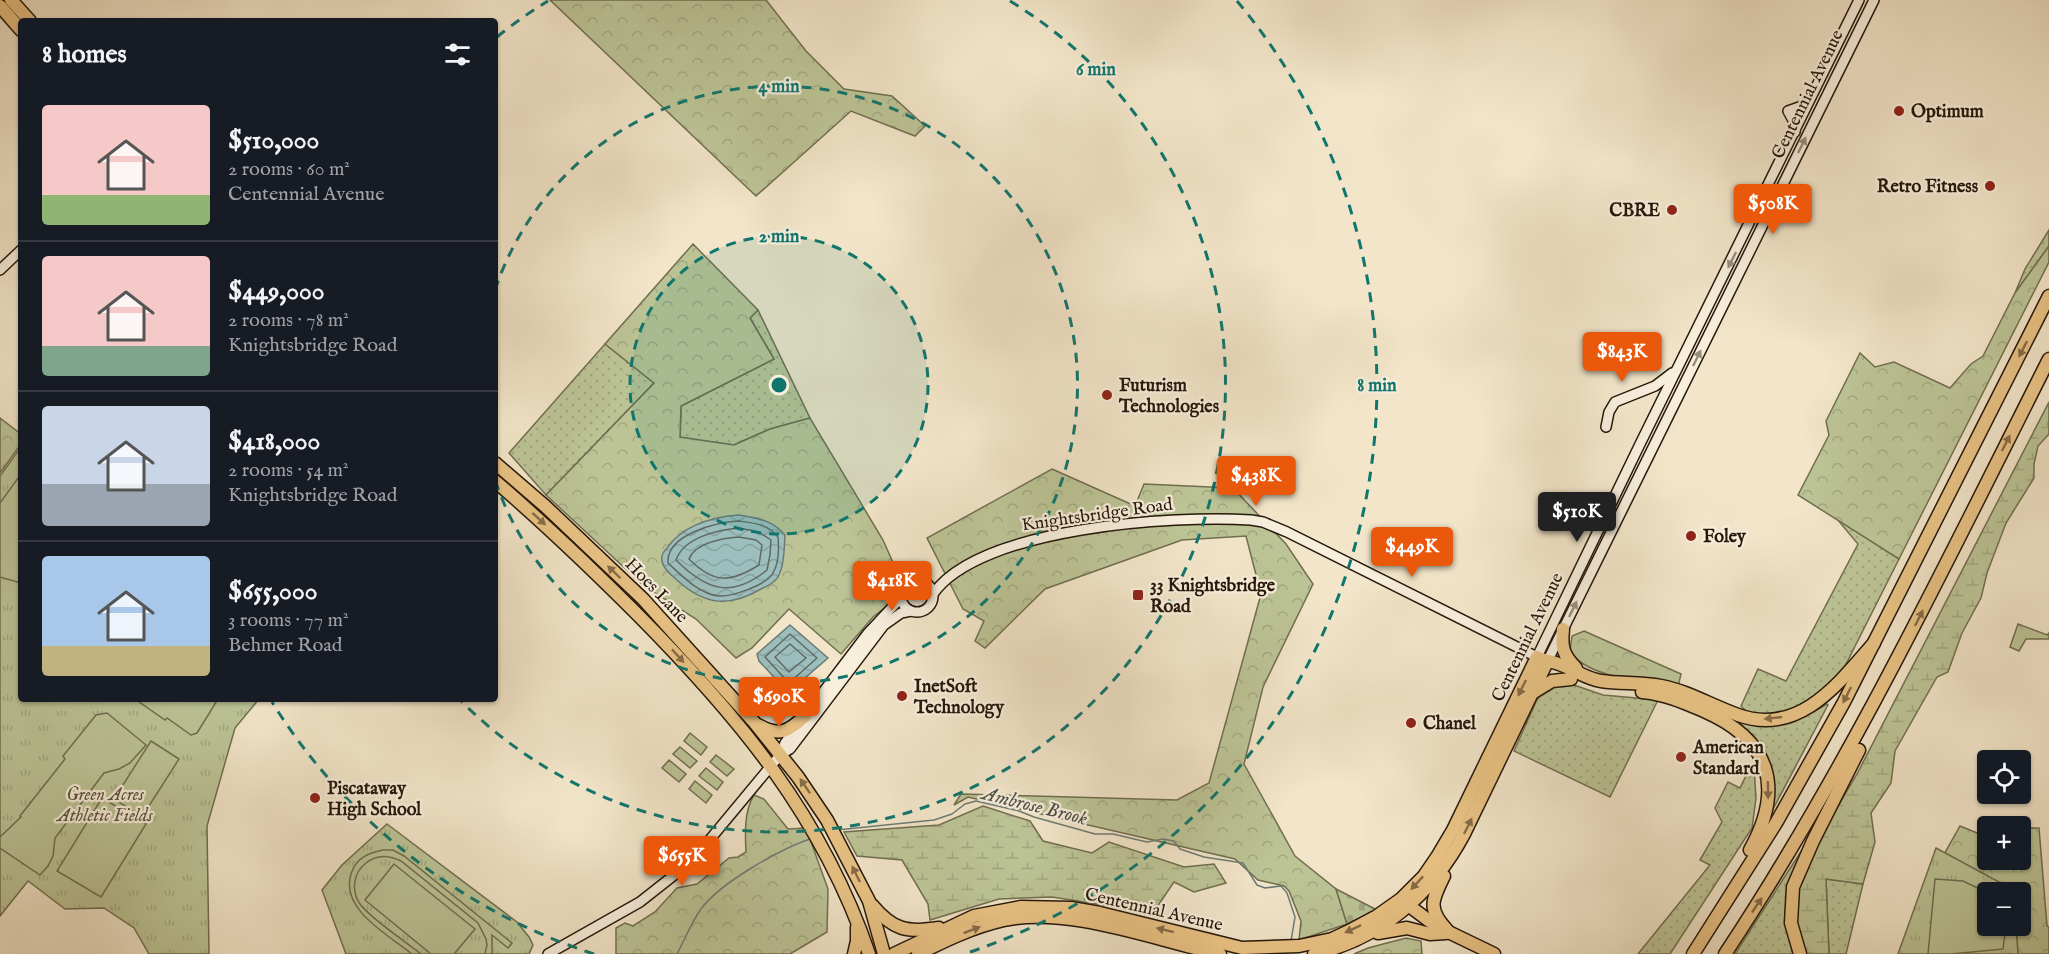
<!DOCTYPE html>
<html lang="en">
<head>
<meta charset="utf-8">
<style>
	body { margin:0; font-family:"IM FELL English",serif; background:#242831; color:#f1f3f6; height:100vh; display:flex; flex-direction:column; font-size:22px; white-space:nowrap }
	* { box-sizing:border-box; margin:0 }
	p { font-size:20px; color:#9ea1a6 }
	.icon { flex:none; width:33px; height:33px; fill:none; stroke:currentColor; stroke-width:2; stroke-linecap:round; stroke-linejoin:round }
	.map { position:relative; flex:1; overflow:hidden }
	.sheet { position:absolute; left:18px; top:18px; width:480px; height:684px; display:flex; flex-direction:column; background:#171b24; border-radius:6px; box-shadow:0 2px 4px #0004 }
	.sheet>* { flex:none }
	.fabs { position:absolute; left:1977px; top:750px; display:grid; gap:12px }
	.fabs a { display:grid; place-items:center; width:54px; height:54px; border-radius:6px; background:#171b24; box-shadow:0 2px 4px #0004; font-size:30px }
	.price { position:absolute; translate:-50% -51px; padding:0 14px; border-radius:6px; background:#ea580c; color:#fff; font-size:20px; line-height:39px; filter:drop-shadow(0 2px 3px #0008) }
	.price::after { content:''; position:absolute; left:50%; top:36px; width:18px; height:14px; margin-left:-9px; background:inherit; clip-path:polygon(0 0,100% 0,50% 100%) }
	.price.on { background:#222; color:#fff }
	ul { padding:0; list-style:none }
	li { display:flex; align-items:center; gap:18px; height:150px; padding:0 24px }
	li+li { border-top:2px solid #363941 }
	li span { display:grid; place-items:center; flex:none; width:168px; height:120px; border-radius:6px; color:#555 }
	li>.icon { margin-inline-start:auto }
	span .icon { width:72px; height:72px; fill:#fffc; stroke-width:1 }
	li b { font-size:26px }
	h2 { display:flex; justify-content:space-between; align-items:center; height:72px; padding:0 24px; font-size:26px }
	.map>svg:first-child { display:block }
	.grass { fill:url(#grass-dots); stroke:#706e50; stroke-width:1.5 }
	.forest { fill:url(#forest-crowns); stroke:#706e50; stroke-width:1.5 }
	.wetland { fill:url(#wetland-marsh); stroke:#706e50; stroke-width:1.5 }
	.cemetery { fill:url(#cemetery-stones); stroke:#706e50; stroke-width:1.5 }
	.park { fill:url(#park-tufts); stroke:#706e50; stroke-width:1.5 }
	.garden { fill:#bcc496; stroke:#706e50; stroke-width:1.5 }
	.water { fill:url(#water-waves); stroke:#6c7b75; stroke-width:1.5 }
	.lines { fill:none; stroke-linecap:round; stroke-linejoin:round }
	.shore { stroke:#606a63; stroke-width:1.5 }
	.stream { stroke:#6c7b75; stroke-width:1.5 }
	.secondary-casing { stroke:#25170a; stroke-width:12 }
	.highway-casing { stroke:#25170a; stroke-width:15 }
	.secondary { stroke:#f7eedc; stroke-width:9 }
	.highway { stroke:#e9c284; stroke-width:12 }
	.oneway { fill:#988d7e }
	.oneway2 { fill:#876c47 }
	.ring { fill:none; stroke:#0f766e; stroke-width:3; stroke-dasharray:10 8 }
	.poi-dot { fill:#8f2418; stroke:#f7eedc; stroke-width:2 }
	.labels { text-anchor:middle; stroke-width:4.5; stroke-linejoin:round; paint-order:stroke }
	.street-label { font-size:18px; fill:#25170a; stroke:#f7eedc }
	.poi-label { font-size:18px; font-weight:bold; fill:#25170a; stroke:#f7eedc; text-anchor:start }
	.park-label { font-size:18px; font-style:italic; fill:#5a543b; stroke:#f7eedc }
	.water-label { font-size:20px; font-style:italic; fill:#4f5148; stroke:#f7eedc }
	.centre { fill:#0f766e; stroke:#f7eedc; stroke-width:3 }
	.ring-label { font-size:18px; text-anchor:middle; font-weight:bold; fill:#0f766e; stroke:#f7eedc; stroke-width:4.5; stroke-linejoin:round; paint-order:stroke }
</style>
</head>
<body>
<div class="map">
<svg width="2049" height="954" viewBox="0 0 2049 954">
	<defs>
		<pattern id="grass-dots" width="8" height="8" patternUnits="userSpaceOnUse" patternTransform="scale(1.5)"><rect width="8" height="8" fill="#bcc496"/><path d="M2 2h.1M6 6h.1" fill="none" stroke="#a1a880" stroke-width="1.8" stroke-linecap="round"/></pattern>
		<pattern id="forest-crowns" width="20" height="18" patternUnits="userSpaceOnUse" patternTransform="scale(1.5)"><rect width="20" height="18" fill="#bcc496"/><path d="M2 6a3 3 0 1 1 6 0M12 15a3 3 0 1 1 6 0" fill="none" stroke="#a1a880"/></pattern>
		<pattern id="wetland-marsh" width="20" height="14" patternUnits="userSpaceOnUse" patternTransform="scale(1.5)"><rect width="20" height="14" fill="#bcc496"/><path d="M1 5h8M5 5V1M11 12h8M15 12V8" fill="none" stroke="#a1a880"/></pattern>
		<pattern id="cemetery-stones" width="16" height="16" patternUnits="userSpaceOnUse" patternTransform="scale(1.5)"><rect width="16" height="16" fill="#bcc496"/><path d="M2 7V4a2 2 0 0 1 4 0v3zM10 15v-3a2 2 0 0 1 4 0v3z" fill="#a1a880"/></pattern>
		<pattern id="park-tufts" width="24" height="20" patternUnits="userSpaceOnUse" patternTransform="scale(1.5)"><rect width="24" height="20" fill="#bcc496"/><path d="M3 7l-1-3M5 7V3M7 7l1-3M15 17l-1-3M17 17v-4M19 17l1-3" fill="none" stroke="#a1a880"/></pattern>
		<pattern id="water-waves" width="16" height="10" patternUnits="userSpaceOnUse" patternTransform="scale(1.5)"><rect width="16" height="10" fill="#9cbebc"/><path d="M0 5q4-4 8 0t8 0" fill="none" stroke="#86a3a0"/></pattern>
	</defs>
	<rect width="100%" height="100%" fill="#f2e5c9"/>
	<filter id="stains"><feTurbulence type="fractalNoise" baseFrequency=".00333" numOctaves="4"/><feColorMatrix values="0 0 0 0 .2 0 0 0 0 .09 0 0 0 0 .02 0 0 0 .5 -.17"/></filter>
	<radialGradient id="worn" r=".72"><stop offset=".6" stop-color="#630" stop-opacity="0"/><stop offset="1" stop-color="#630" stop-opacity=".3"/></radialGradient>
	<g class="grass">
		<polygon points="2049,230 2049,246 2015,293 2025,269"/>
		<polygon points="758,310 810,418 770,429 734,445 680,438 681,406 774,359 750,318"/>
		<polygon points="605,344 654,383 546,495 509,453"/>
		<polygon points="1837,519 1899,559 1843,670 1828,688 1803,706 1774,713 1751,716 1741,706 1758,669 1786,681 1858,544"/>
		<polygon points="1571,684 1603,695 1658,700 1610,797 1514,751 1540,693 1546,688"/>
		<path d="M 1827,704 L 1828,705 L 1772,811 C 1777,777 1770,761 1752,734 L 1750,736 L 1730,719 C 1769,727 1793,725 1827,704 Z"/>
		<polygon points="1751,765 1754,767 1756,798 1752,828 1670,954 1638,954 1710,865 1700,860 1722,822 1715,808 1728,782 1740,788"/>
		<polygon points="1809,839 1797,954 1735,954"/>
		<polygon points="1826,879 1863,884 1846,954 1829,954"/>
	</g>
	<g class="forest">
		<polygon points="550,0 766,0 806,51 844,89 892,96 925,126 915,136 851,111 756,196"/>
		<polygon points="693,244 758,310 750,318 774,359 681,406 680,437 734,445 770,429 810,418 883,540 899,576 892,602 873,617 841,654 789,609 752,648 736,658 696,619 644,586 546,495 654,383 605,344"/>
		<polygon points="2049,246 2049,262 1899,559 1798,495 1829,435 1826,421 1860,353 1875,367 1894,362 1950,388 1971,364 1983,356 2015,293"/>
		<polygon points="0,418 21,434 21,444 0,473"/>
		<polygon points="1052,469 1135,506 1144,484 1233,488 1286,544 1313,584 1263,687 1244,764 1295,856 1336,889 1347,924 1299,940 1301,921 1289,891 1284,886 1258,880 1235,859 968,797 954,805 961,794 1177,800 1209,783 1261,594 1246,536 1182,540 1045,589 985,648 975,641 984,621 963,609 927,538"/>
		<polygon points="2018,624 2047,635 2049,633 2049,639 2026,639 2019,651 2010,647"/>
		<path d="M 1584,631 L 1681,674 L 1678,687 C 1648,681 1587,679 1570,651 L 1572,636 Z"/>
		<path d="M 754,795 L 764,799 L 788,829 L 806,828 L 828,889 L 827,932 L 790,954 L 616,954 L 616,928 L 625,923 L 633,926 L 655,912 L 677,888 L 697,884 L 729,858 L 738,857 L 746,852 C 745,833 744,811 754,795 Z"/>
		<polygon points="1960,826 1987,837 1988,860 2020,860 2021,828 2039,828 2047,926 2049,927 2049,954 2018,954 2016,926 2020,926 2020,892 2005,892 2001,883 1942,858"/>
		<polygon points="1406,938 1421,941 1422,954 1354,954 1368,948"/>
	</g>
	<g class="wetland">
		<polygon points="2049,402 2049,434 2038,446 2034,464 2034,478 2006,523 1987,573 1981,598 1962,633 1948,672 1937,677 1895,751 1891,783 1871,813 1875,842 1863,884 1826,879 1829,954 1804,954 1797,929 1795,896 1811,852 1857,774"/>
		<polygon points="983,806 1030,821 1043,841 1092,853 1109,842 1184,867 1214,864 1226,883 1194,892 1174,882 1153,913 1052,897 999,899 930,920 928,904 902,860 857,856 844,832 939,825"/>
	</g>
	<polygon class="cemetery" points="1336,889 1375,909 1369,914 1347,924"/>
	<g class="park">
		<polygon points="21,447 21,699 259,699 235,728 207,826 209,954 149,954 134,928 104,908 65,909 28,881 0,916 0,476"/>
		<polygon points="387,824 517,922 529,937 533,945 529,954 346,954 322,890 342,865"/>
		<polygon points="1936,848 2001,883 2005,892 1988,892 1988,926 2016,926 2018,954 1898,954"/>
	</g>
	<g class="garden">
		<polygon points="21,474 21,583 0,577 0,503"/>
		<polygon points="135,699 218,699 197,733 191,735 167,718 165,720"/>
		<polygon points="107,713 146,745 130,763 119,769 104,773 55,838 53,856 48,866 40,875 0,848 0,837 21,817 20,816 65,759 63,756 96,715"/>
		<polygon points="690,733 707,747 701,755 684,741"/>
		<polygon points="151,741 179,759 142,817 114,799"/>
		<polygon points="680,747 697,761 690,768 673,754"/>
		<polygon points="716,755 734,769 727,776 710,762"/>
		<polygon points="669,760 686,774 679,782 662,768"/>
		<polygon points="706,768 723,782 717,790 699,776"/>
		<polygon points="695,781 712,795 706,803 689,789"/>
		<polygon points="102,798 146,824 101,897 57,871"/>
		<path d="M 383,850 L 393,850 L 404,856 L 512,943 L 508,948 L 492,935 L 492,954 L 485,954 L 487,945 L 486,939 L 478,923 L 401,861 C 389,855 377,854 366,863 C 353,873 351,891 360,904 C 370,918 406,942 421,954 L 412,954 C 387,934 340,909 351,874 C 356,858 368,853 383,850 Z"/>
		<polygon points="394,864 475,929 454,954 431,954 365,900"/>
		<polygon points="1935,879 1963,881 1986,892 1988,926 2006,926 2003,949 1951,954 1928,954"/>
	</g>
	<g class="water">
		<path d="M 739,515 C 758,518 772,520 785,535 C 784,547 785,563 779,575 C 776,582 768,586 761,589 C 730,607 706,606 678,581 C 673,576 665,571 663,564 C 660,558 663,552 667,548 C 684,524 712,517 739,515 Z"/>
		<polygon points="790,625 828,658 790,691 785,689 759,661 757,654"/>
	</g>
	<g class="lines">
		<g class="shore">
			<path d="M 739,521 C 754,523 768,524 778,537 C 779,548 779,563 773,573 C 767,585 731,597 719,596 C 699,594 682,576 668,563 C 666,534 718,522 739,521 Z"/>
			<path d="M 739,528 L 759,532 L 771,540 L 770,555 L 767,570 C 731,599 706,590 676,560 C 684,537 718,530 739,528 Z"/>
			<path d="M 739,537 L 756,540 L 762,545 L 759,565 C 730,583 714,584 689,559 C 695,543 723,538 739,537 Z"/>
			<polygon points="790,634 817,658 789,683 765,657"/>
			<polygon points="790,644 806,658 789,672 775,657"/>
		</g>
		<g class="stream">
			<polyline points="837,830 934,820 952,814 965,804 976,801 1019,811 1034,817 1095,834 1113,834 1147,842 1163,839 1174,841 1180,849 1204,857 1243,863 1257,885 1265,888 1281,886 1287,893 1295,917 1291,941"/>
			<path d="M 677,954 C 685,939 691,923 701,909 C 720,883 780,849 810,839"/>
		</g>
		<defs>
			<g id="secondary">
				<polyline points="1795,132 1795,124 1788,111 1802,106 1808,101"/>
				<polyline points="0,270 21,250"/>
				<polyline points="1606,427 1609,412 1615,402 1655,386 1672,373"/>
				<circle cx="917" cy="596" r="16"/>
				<path d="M 933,594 C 980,527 1175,515 1251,520 L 1263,522 L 1287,532 L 1537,657 L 1641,442 L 1859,0"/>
				<polyline points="1547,662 1874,0"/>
				<polyline points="780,755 790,749 884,625 901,613 911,611"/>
				<polyline points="548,954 640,902 692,861 780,755 785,743 811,708 868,633 897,602 901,595"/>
			</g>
			<g id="highway">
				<polyline points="11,0 30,21"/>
				<polyline points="0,6 21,30"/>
				<polyline points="495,463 545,506 643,599 754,722 798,777 827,820 869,901 884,954"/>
				<path d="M 495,481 C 545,524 591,568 638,615 C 739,717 822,816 869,954"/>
				<path d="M 1563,629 C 1561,647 1563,655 1576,668"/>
				<polyline points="1534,692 1552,681 1571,679"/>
				<path d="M 1642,692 C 1665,694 1683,702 1704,711 C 1770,740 1785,787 1750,850"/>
				<path d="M 758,725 C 779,737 788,732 805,716"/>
				<path d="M 1444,876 C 1432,900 1427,909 1447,930"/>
				<polyline points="1404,902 1436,926 1494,954"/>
				<path d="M 872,905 C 893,930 907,933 939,928"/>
				<polyline points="1378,933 1407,928 1430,934 1446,933"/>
				<polyline points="854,954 857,941 857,927"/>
				<path d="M 894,954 L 974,916 L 1021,907 L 1071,908 L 1100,913 L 1242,948 L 1299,946 L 1332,939 L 1347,932 L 1377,916 L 1401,899 L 1424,876 L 1437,857 L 1453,830 L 1537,657 C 1545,661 1551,661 1559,664 C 1574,669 1586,679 1601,681 C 1621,684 1641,682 1661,686 C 1688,691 1712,706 1738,715 C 1799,737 1839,683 1874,643"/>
				<path d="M 918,954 C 946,940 973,927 1004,920 C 1069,906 1155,940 1220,954"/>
				<path d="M 1314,954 C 1382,938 1432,894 1464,834 L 1547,662"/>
				<polyline points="1693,954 1776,823 1844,702 2049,296"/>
				<path d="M 1725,954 C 1850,765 1947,561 2049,359"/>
				<polyline points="1800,954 1791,923 1793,887 1813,841 1859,750"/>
			</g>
		</defs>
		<use href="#secondary" class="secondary-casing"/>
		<use href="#highway" class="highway-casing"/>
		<use href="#secondary" class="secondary"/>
		<use href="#highway" class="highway"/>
	</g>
	<defs><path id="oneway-solid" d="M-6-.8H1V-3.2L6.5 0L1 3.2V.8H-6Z" transform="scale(1.5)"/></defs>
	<g class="oneway">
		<use href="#oneway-solid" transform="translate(1802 145) rotate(-64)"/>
		<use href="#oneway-solid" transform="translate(1732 260) rotate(117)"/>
		<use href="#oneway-solid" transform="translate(1697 358) rotate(-64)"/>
		<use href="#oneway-solid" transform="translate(1573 609) rotate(-64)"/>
	</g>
	<g class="oneway2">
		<use href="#oneway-solid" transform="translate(2023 349) rotate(117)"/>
		<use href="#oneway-solid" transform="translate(2006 443) rotate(-63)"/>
		<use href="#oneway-solid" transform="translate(539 519) rotate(42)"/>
		<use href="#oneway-solid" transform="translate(614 572) rotate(-136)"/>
		<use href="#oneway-solid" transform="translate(1919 618) rotate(-63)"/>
		<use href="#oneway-solid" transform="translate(678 656) rotate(48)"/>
		<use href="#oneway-solid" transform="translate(1522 688) rotate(116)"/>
		<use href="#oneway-solid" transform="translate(1847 695) rotate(117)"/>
		<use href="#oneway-solid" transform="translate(1773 718) rotate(174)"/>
		<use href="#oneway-solid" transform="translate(805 786) rotate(-125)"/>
		<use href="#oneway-solid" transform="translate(1768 790) rotate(89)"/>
		<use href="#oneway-solid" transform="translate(1468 826) rotate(-64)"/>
		<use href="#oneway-solid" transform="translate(856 874) rotate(-116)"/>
		<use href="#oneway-solid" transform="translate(1417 883) rotate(133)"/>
		<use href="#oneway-solid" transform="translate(1757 905) rotate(-56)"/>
		<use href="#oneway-solid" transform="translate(1353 929) rotate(155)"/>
		<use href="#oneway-solid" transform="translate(972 930) rotate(-21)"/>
		<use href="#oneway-solid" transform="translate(1165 930) rotate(-166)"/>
	</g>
	<circle cx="779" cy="385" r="149" fill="#0f766e" fill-opacity=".12"/>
	<g class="ring">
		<circle cx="779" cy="385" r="149"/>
		<path d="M495 290A299 299 0 1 1 495 480"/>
		<path d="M497 37A448 448 0 0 1 548 1M1010 1A448 448 0 1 1 459 699"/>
		<path d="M594 954A598 598 0 0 1 272 702M1237 1A598 598 0 0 1 964 954"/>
	</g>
	<g class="poi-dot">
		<circle cx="1899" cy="111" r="6"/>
		<circle cx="1990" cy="186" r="6"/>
		<circle cx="1672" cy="210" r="6"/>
		<circle cx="1107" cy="395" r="6"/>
		<circle cx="1691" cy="536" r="6"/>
		<rect x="1132" y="589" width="12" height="12" rx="3"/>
		<circle cx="902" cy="696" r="6"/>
		<circle cx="1411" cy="723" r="6"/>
		<circle cx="1681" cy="757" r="6"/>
		<circle cx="315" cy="798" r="6"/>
	</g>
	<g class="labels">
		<g class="street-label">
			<text transform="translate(1807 94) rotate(-64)" y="6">Centennial Avenue</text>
			<text transform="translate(1097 514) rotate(-8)" y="6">Knightsbridge Road</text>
			<text transform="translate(657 590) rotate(46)" y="6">Hoes Lane</text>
			<text transform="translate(1527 637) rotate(-64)" y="6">Centennial Avenue</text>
			<text transform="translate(1154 909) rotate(13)" y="6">Centennial Avenue</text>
		</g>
		<g class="poi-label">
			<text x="1911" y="117">Optimum</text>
			<text x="1978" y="192" text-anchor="end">Retro Fitness</text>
			<text x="1660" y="216" text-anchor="end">CBRE</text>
			<text x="1119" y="391">Futurism<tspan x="1119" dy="21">Technologies</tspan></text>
			<text x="1703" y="542">Foley</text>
			<text x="1150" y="591">33 Knightsbridge<tspan x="1150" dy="21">Road</tspan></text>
			<text x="914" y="692">InetSoft<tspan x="914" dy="21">Technology</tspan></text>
			<text x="1423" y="729">Chanel</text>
			<text x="1693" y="753">American<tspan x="1693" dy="21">Standard</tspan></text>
			<text x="327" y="794">Piscataway<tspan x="327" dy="21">High School</tspan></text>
		</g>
		<g class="park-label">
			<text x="105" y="800">Green Acres<tspan x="105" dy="21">Athletic Fields</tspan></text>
		</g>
		<g class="water-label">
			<text transform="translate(1035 805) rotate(14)" y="7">Ambrose Brook</text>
		</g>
	</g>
	<circle cx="779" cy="385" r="9" class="centre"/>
	<g class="ring-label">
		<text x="1096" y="75">6 min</text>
		<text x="779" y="92">4 min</text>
		<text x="779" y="242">2 min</text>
		<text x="1377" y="391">8 min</text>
	</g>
	<rect width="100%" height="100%" filter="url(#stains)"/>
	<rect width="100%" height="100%" fill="url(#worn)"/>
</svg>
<div class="fabs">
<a><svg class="icon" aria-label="locate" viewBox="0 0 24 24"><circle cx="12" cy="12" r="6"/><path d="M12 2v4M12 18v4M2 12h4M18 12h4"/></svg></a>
<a>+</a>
<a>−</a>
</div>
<b class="price" style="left:1773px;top:235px">$508K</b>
<b class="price" style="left:1622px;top:383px">$843K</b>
<b class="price" style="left:1256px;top:507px">$438K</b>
<b class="price on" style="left:1577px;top:543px">$510K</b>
<b class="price" style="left:1412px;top:578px">$449K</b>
<b class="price" style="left:892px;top:612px">$418K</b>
<b class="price" style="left:779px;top:728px">$690K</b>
<b class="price" style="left:682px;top:887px">$655K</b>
<section class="sheet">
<h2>8 homes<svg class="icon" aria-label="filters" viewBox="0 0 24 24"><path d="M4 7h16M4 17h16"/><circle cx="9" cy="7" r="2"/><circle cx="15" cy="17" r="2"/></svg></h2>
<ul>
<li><span style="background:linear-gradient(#f6c9c9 75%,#8fb573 0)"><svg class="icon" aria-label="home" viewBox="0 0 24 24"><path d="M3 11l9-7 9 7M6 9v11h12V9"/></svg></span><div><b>$510,000</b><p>2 rooms · 60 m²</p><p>Centennial Avenue</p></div></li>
<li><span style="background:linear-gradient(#f6c9c9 75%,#7fa58c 0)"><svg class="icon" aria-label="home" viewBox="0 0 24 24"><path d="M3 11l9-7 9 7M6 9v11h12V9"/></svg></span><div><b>$449,000</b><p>2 rooms · 78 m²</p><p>Knightsbridge Road</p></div></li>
<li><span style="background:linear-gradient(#c9d6e8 65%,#9aa5b1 0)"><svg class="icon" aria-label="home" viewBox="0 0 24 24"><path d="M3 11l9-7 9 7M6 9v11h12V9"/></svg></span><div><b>$418,000</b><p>2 rooms · 54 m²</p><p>Knightsbridge Road</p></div></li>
<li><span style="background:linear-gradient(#a9c7e8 75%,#c2b280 0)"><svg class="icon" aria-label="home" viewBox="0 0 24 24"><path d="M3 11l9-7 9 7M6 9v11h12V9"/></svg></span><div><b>$655,000</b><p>3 rooms · 77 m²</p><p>Behmer Road</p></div></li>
</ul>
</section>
</div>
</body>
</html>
